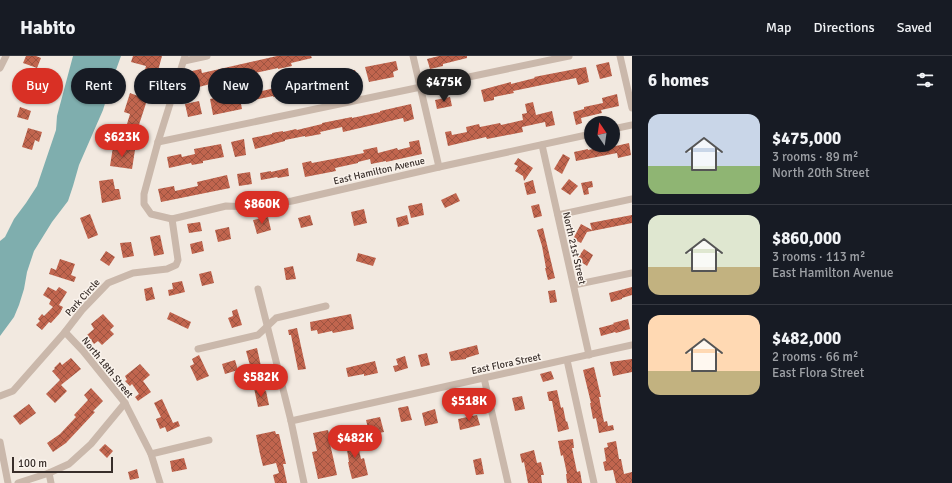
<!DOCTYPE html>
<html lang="en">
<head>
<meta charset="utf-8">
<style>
	body { margin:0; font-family:Signika,sans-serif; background:#242831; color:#f1f3f6; height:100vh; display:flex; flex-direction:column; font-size:15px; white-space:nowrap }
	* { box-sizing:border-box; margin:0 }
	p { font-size:13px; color:#9ea1a6 }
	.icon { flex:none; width:22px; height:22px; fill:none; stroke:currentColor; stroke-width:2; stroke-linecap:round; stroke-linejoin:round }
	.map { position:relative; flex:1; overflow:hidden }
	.drawer { display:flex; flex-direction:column; background:#171b24; width:320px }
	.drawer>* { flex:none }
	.hud { position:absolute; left:12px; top:12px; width:380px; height:36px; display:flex; gap:8px }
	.needle { width:26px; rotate:347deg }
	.fabs { position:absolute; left:584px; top:60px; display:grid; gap:8px }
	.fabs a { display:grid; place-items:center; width:36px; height:36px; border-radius:50%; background:#171b24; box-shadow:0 1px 3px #0004; font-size:20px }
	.scale { position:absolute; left:12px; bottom:10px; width:101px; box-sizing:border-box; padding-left:4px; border:2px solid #382e2a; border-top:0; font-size:11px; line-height:14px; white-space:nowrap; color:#382e2a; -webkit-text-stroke:3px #faf3ec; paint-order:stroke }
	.price { position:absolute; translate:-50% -34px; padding:0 9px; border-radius:14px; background:#d93025; color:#fff; font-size:13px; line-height:26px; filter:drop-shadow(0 1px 2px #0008) }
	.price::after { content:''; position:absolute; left:50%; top:24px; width:12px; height:9px; margin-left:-6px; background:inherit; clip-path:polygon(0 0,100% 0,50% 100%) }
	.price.active { background:#222; color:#fff }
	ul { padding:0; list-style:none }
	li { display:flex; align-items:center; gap:12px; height:100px; padding:0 16px }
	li+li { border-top:1px solid #363941 }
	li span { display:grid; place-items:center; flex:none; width:112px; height:80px; border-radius:12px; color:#555 }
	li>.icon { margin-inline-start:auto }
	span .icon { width:48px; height:48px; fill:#fffc; stroke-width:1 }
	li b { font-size:17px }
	h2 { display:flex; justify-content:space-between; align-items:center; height:48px; padding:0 16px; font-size:17px }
	.chip { padding:0 14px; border-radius:18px; background:#171b24; box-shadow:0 1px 3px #0004; font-size:14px; line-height:36px }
	.chip.active { background:#d93025; color:#fff }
	header { display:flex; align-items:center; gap:24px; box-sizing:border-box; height:56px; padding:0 20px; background:#171b24; border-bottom:1px solid #363941 }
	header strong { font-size:19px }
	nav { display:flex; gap:22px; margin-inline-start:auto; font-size:14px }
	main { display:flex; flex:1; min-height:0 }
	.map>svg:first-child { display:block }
	.water { fill:#7faeae }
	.building { fill:url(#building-cross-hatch) }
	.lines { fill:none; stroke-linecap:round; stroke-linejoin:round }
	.street { stroke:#cab8ab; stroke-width:7 }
	.labels { text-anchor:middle; stroke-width:3; stroke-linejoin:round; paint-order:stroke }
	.street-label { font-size:10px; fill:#382e2a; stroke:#faf3ec }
</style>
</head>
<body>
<header>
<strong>Habito</strong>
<nav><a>Map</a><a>Directions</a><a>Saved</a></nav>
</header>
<main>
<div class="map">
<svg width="632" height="427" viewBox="0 0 632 427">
	<defs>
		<pattern id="building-cross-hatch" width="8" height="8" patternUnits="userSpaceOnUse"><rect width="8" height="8" fill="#c1654e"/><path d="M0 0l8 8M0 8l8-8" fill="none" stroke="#9e5441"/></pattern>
	</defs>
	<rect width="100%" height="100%" fill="#f2e9e0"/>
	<polygon class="water" points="73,0 121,0 112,25 103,54 79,109 73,130 68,145 52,166 34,195 27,216 24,233 19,249 14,261 0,280 0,185 5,181 14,163 26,147 37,130 56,74 57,60"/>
	<g class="building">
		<polygon points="26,0 36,0 41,2 37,12 23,7"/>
		<polygon points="133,0 162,0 156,22 158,23 153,39 149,38 135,81 124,78 130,58 124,56 130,37 138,40 146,10 131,6"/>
		<polygon points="277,0 311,0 312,2 291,7 292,10 278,13 278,12 251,18 251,19 240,21 239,15 228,17 230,27 218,30 218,26 195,32 192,15 201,13 202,17"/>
		<polygon points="439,0 467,0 467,2 443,8 443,10 430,13 427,3"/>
		<polygon points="396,5 398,14 393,16 394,21 369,26 365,11"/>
		<polygon points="609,6 612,20 600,23 596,9"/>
		<polygon points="586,11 589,26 578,29 576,22 513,35 514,37 494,41 494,44 484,46 481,34 511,26 511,28 535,22 534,21"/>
		<polygon points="355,14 357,22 343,25 343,27 302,37 303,40 291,43 290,38 273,41 273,40 249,45 248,37 262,33 262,35 292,28 292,27 300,25 300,29 327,23 327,21 345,17 345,16"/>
		<polygon points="617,38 619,50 601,54 602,57 581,62 582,67 576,69 573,56 584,53 584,51 603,47 602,42"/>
		<polygon points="219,41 220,46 245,41 246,46 241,48 242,53 213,59 210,43"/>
		<polygon points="450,41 452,50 437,53 435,44"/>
		<polygon points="199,45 202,58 188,61 185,48"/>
		<polygon points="533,46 536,59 552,55 555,69 546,71 545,66 522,71 523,76 487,83 486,81 448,90 445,76 451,75 452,79 467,76 466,71 479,68 480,71 500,67 501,69 523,64 522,58 527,57 525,48"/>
		<polygon points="411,48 414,63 404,66 403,62 343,76 342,71 320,76 321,78 305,81 305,80 285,84 285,85 255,93 252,82 272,78 272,77 283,75 283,76 296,73 297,74 322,68 322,67 352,61 352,62 380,56 380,55"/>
		<polygon points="20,51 31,55 28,64 17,61"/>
		<polygon points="28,72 42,76 39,86 35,84 32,94 22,91"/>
		<polygon points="244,83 246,99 235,101 231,86"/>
		<polygon points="419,84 422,98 386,106 386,105 371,108 370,103 358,106 358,107 335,112 336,115 305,121 302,107 311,105 312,107 333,103 364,97 363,94 377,91 378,97 397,92 398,94 410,91 409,86"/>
		<polygon points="629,87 631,99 618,102 617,97 576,105 574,96 588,93 588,94 607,90 607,92"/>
		<polygon points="221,88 224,101 203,105 203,107 192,109 191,107 169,112 167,101 181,98 182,101 195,98 194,93"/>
		<polygon points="113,91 135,94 132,113 110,110"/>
		<polygon points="563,98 570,102 562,118 554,113"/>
		<polygon points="518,102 533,112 524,125 523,120 515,115 518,110 514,108"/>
		<polygon points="288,112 289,120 278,122 277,121 261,124 260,117 271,115 271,116"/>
		<polygon points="250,116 252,128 239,130 237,118"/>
		<polygon points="227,119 230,132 161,146 158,133 174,130 175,135 198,130 197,126"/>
		<polygon points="113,123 115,133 119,133 121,143 102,147 99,125"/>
		<polygon points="569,123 578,130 570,139 561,133"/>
		<polygon points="533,124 536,137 527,139 524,127"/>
		<polygon points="592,125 593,131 588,132 589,138 584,139 581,127"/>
		<polygon points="456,137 460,145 445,152 441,144"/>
		<polygon points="422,147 424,159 411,162 408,150"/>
		<polygon points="539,148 542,160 534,162 531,150"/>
		<polygon points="364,153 367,167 354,170 351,156"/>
		<polygon points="90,158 98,179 88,183 80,162"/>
		<polygon points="310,159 313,169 301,172 298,162"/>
		<polygon points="407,159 409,168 398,171 396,162"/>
		<polygon points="632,159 632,167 587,176 581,187 573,183 581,168 592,174 590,167"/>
		<polygon points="268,161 271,174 257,178 253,164"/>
		<polygon points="200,166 202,175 189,177 187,168"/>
		<polygon points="229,171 231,183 218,186 215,174"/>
		<polygon points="543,172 555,222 548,224 545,212 546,212 542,190 537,174"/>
		<polygon points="160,179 164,198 154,200 150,181"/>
		<polygon points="202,185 204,195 192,198 190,188"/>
		<polygon points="131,186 134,200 123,202 120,187"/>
		<polygon points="584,193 593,199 587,210 577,203"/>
		<polygon points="106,195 115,201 109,210 100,204"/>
		<polygon points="358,197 376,202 373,210 356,205"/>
		<polygon points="60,203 75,208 71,219 76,221 74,226 49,218 51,212 56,214"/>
		<polygon points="293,210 296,223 286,224 284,212"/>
		<polygon points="211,215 214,227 202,230 199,218"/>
		<polygon points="182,225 185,236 169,240 168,234 173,233 172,227"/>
		<polygon points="48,231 56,235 59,231 67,236 59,249 63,251 60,257 51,267 49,266 42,274 36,269 40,265 38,263 42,258 44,260 53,251 49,248 51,244 43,239"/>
		<polygon points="152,231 155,243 146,245 144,233"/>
		<polygon points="632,231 632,239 622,242 622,243 611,246 609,237"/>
		<polygon points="555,234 557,246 550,247 548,235"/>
		<polygon points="237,253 242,269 232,272 228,262 233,260 232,255"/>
		<polygon points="170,256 191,266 188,273 167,263"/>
		<polygon points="103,258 114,270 110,274 114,278 102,289 98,285 94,288 87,279 94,273 91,268"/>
		<polygon points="351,258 354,273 333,277 332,275 318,278 317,274 311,275 310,266"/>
		<polygon points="628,263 630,273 616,277 615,276 601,280 599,272 614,268 613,267"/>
		<polygon points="297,272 306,313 298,314 291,279 289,279 288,274"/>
		<polygon points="477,289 479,298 466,302 466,303 451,305 449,296"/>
		<polygon points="257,292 262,315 258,316 258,321 249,323 248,314 251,313 246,295"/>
		<polygon points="427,297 430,309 421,311 418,299"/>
		<polygon points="199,299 209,320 197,325 190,310 194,308 192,303"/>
		<polygon points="405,300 408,312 395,316 393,310 398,309 396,303"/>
		<polygon points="71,302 81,313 61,329 67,335 55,347 46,338 60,324 52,315 55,313 54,312 60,306 62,309"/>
		<polygon points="632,303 632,316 613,320 610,306"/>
		<polygon points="235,304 238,314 225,318 222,308"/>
		<polygon points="375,305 378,317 364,320 364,318 348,321 346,312"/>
		<polygon points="140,308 150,319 143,325 151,336 138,345 135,341 139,338 132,328 130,330 125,325 127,324 125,320"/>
		<polygon points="594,311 601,341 599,341 604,366 607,365 608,370 613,369 614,374 599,377 596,362 593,363 590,347 591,347 583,314"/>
		<polygon points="551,315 554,323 543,326 540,318"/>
		<polygon points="259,331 260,336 266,335 269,349 258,351 254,332"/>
		<polygon points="91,332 103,345 93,355 95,356 66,387 53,396 47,387 60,378 76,361 74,359 88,344 84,339"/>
		<polygon points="557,334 561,352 563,351 566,366 567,365 569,373 558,376 552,345 549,345 547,336"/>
		<polygon points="472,336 474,346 466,348 463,338"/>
		<polygon points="522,340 525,353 515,355 512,342"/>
		<polygon points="162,343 173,367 178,365 180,370 167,376 165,371 160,373 156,363 161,361 154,347"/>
		<polygon points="29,348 36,357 20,369 13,360"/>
		<polygon points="408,350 412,364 401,366 398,352"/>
		<polygon points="435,353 438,367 425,370 422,357"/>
		<polygon points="477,359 480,369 460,374 458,363"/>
		<polygon points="380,361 384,376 379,377 380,382 371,384 366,364"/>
		<polygon points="328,374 330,382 329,383 337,419 318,423 312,396 317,395 313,377"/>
		<polygon points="275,375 276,378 279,378 286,408 283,408 287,427 275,427 273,419 279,417 276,407 263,410 260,398 256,379"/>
		<polygon points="356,381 361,403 364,402 368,419 352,423 349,411 348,406 349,406 347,394 345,395 343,388 345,388 344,384"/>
		<polygon points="573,383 574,392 572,392 577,416 580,415 582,427 567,427 566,418 567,418 563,399 561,400 558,385"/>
		<polygon points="616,385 619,403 621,403 624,418 632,416 632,427 616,427 613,414 605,415 603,406 606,405 604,392 608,391 607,387"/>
		<polygon points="105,388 113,395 107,402 99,394"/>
		<polygon points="534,394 537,407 541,406 544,419 541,419 542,427 528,427 524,406 522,407 520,398"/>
		<polygon points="184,402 187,413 172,416 170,405"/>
		<polygon points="481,402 484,418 476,419 473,404"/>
		<polygon points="137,413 139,422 130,424 128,416"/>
	</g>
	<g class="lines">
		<g class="street">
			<polyline points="185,0 158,86 144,138 144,148 151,158 172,163 226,150 252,151 292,145 439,111 591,78"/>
			<polyline points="413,0 439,111"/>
			<polyline points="620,0 632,52"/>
			<polyline points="184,5 207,0"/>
			<polyline points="0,12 6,0"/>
			<polyline points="613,73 632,69"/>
			<polyline points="158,86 569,0"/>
			<polyline points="542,89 589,299"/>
			<polyline points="558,159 632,143"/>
			<polyline points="574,229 632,217"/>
			<polyline points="258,233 291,365 304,427"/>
			<polyline points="65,276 83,295 125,347 151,398 160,427"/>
			<polyline points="198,293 258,279 276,262 326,250"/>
			<polyline points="567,304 594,427"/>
			<polyline points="484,322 508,427"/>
			<polyline points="0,340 13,335 65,276 82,254 108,227 133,217 167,213 176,209 178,204 172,163"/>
			<polyline points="291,365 632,289"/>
			<polyline points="0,386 8,427"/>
			<polyline points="151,398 209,384"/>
			<polyline points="49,417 51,427"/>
			<polyline points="18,427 49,417 69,408 91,388 125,347"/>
		</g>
	</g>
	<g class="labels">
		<g class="street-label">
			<text transform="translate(379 114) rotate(-13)" y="4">East Hamilton Avenue</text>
			<text transform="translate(575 192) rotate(77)" y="4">North 21st Street</text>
			<text transform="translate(82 241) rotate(-48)" y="4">Park Circle</text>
			<text transform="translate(506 307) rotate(-12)" y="4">East Flora Street</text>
			<text transform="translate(108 311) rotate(51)" y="4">North 18th Street</text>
		</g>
	</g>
</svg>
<div class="fabs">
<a><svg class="needle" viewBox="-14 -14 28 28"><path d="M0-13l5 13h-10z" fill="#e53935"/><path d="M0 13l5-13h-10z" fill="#9ea1a6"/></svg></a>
</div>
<div class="scale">100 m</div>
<b class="price active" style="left:444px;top:47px">$475K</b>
<b class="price" style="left:122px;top:102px">$623K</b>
<b class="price" style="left:262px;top:169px">$860K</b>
<b class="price" style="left:261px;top:342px">$582K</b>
<b class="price" style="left:469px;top:366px">$518K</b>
<b class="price" style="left:355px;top:403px">$482K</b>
<div class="hud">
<a class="chip active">Buy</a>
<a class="chip">Rent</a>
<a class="chip">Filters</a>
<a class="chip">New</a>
<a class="chip">Apartment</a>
</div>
</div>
<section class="drawer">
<h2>6 homes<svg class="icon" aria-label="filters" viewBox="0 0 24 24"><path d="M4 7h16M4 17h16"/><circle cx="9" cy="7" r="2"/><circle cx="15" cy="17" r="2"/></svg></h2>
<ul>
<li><span style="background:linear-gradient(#c9d6e8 65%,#8fb573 0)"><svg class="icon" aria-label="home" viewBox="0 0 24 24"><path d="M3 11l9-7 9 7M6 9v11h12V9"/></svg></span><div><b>$475,000</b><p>3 rooms · 89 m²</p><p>North 20th Street</p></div></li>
<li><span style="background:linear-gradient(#dfe7d0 65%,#c2b280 0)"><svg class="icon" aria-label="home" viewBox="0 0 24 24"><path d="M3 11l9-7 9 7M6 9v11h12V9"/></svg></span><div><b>$860,000</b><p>3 rooms · 113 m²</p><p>East Hamilton Avenue</p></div></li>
<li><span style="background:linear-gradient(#ffd9b3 70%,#c2b280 0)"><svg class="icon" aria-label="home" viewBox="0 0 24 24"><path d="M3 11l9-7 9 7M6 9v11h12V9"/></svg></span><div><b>$482,000</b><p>2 rooms · 66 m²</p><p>East Flora Street</p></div></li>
</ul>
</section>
</main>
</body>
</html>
